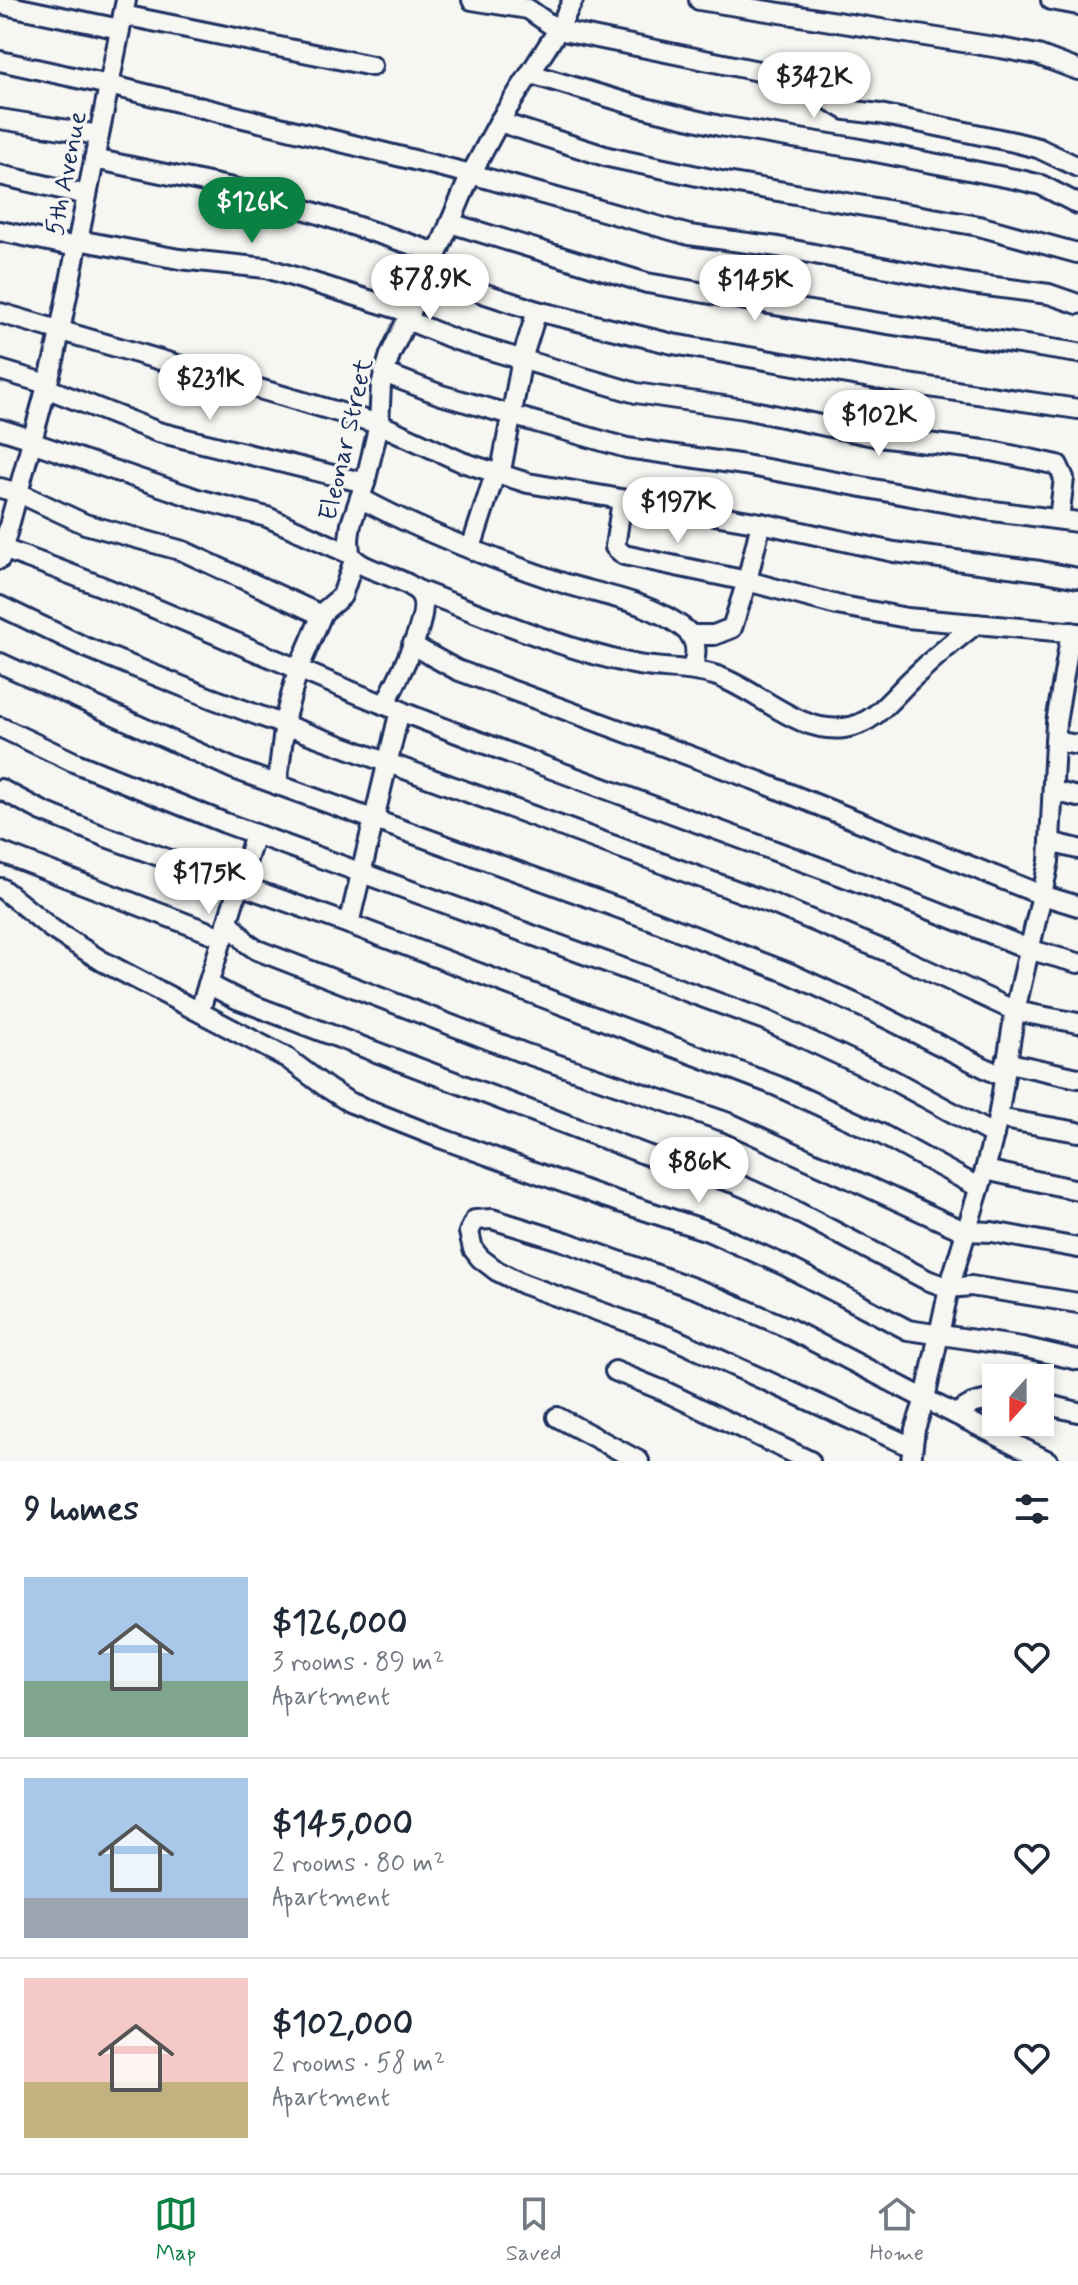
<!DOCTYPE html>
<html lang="en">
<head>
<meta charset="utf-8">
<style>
	body { margin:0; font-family:Mynerve,sans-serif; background:#f2f2f3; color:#1f2937; height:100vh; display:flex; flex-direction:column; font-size:30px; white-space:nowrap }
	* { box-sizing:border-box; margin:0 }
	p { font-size:26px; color:#747a83 }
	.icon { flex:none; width:44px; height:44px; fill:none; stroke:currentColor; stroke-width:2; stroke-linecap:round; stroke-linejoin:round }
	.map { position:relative; height:1461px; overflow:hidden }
	.details { display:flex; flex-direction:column; background:#fff; flex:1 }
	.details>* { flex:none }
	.needle { width:52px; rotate:201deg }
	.fabs { position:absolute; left:982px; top:1364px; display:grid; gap:16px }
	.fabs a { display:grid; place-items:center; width:72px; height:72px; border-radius:0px; background:#fff; box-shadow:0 4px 12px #0003; font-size:40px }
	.price { position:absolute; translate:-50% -68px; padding:0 18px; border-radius:28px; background:#fff; color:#222; font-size:26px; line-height:52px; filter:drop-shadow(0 2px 4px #0008) }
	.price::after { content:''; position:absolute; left:50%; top:48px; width:24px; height:18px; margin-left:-12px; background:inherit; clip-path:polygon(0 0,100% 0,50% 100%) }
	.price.selected { background:#0b8043; color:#fff }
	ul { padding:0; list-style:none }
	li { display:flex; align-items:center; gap:24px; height:200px; padding:0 24px }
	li+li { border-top:2px solid #e0e1e3 }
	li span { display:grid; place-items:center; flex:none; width:224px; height:160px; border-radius:0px; color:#555 }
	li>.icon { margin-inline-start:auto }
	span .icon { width:96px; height:96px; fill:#fffc; stroke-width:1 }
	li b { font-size:34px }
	h2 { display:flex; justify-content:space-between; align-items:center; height:96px; padding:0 24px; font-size:34px }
	.dock { display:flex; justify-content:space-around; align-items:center; height:112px; border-top:2px solid #e0e1e3; background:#fff; font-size:22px; color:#747a83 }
	.dock a { display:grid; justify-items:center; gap:4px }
	.dock .selected { color:#0b8043 }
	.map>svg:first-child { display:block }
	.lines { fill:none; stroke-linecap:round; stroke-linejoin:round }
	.minor-casing { stroke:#1b2f5e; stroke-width:24 }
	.minor { stroke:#f6f6f2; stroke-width:18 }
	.labels { text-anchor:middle; stroke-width:6; stroke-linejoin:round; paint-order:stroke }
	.street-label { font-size:26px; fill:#1b2f5e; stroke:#f6f6f2 }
</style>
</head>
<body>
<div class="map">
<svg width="1078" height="1461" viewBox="0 0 1078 1461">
	<rect width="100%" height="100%" fill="#f6f6f2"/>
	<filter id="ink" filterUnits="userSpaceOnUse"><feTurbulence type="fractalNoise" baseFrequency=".0125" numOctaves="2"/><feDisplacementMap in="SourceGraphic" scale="16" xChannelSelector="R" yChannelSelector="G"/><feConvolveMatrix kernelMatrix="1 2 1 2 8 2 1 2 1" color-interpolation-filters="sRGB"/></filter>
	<g filter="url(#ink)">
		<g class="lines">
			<defs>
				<g id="minor">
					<polyline points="573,0 558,30 802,80 823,88 832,102 846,110 880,114 1014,142 1038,148 1078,167"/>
					<polyline points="699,0 1000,48 1038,55 1078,70"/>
					<polyline points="1051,0 1078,5"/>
					<polyline points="0,4 120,29"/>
					<polyline points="123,15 372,66"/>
					<polyline points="0,61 109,85 471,174 689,235 778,247 971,284 1049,294 1078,304"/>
					<polyline points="531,74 641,107 720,126 855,148 1020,180 1041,185 1078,204"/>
					<polyline points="0,119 99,135"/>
					<polyline points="499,122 608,157 721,181 979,226 1077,253"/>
					<polyline points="94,159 252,192 437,253"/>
					<polyline points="0,175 87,195"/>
					<polyline points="450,223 647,283 874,322 1078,353"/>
					<polyline points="0,231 77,247"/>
					<polyline points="78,240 179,259 266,268 411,313"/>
					<polyline points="428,275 537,311 673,344 888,381 1078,409"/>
					<polyline points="0,313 379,424 462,462 528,483 761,523 894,552 1040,571 1078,578"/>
					<polyline points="407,320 456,340 636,393 744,409 878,437 992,451 1058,465 1064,478 1059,519"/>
					<polyline points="0,370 47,384"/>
					<polyline points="384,373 441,395 627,448 745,465 986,510 1078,522"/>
					<polyline points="46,388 158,432 365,483"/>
					<polyline points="0,429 32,439"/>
					<polyline points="31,442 198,499 267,517 350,554"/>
					<polyline points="500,476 522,359 537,311"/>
					<polyline points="0,488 19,493 85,524 183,551 321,615"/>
					<path d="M 360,498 C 422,532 490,558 557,581 C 598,595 647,600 682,627 C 698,638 698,654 691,670"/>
					<polyline points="622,500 615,547 624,555 747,581 837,605 907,618 1078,633"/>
					<polyline points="471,548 495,474"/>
					<path d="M 3,549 C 133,595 257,654 385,705 C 598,790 818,862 1031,950 L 1078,963"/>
					<polyline points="0,559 55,356 126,0"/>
					<path d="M 415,589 C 486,616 559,648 633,664 C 661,670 690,667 717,676 C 758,690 798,734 844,728 C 877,724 894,694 916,675 C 935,657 955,640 976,624"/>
					<polyline points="0,606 85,647 211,698 773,904 895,955 1015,1011 1078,1023"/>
					<polyline points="690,635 714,635 732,628 747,581 761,523"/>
					<polyline points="412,645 457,670 758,781 1042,895 1078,906"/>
					<polyline points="0,663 234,769 652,920 789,973 884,1017 1003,1077"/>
					<path d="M 385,705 C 395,683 434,614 420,594 C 413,584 398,580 387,575 C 375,570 358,566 350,554 L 349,539 L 351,524 L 365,483 L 379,424 L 381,385 L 390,355 L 428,275 L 471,174 L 499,122 L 558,30 L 528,9 L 472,0"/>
					<polyline points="0,727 76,763 225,823 765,1020 889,1078 994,1135"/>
					<polyline points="1055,741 1078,745"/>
					<polyline points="277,785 286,714 298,670 323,612 342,596 354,560"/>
					<polyline points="0,789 42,811 106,837 349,924 777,1086 881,1134 978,1187"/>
					<polyline points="1053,791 1078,797"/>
					<polyline points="1050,842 1078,849"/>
					<polyline points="0,852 224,938"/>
					<polyline points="1,888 52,929 102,961 287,1058 327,1088 349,1102 440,1138 598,1195 708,1231 786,1266 908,1330 1022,1347 1078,1360"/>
					<polyline points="229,922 248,944 257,950 521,1052 729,1123 964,1231 992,1232 1078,1248"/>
					<polyline points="349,924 400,710"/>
					<polyline points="208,984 237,999 647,1155 737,1184 780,1203 927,1280 949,1288 971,1286 1078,1303"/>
					<polyline points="200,1010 255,834"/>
					<polyline points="1005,1062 1078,1078"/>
					<polyline points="998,1118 1078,1132"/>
					<polyline points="985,1170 1078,1190"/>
					<polyline points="615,1371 664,1391 810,1461"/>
					<polyline points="1040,1403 1078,1412"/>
					<polyline points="955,1414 972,1404 996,1398"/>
					<polyline points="557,1417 639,1461"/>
					<polyline points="912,1447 670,1337 523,1284 497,1271 480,1258 473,1249 469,1232 475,1220 492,1219 566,1242 707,1293 786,1327 925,1399 949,1288 985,1170 998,1118 1015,1011 1042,895 1049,861 1056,723 1071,632"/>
					<polyline points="911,1461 915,1429 925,1399 1048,1461"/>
				</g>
			</defs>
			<use href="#minor" class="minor-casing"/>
			<use href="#minor" class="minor"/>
		</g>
	</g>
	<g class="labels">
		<g class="street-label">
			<text transform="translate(65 173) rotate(-79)" y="9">5th Avenue</text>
			<text transform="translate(345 439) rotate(-77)" y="9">Eleonar Street</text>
		</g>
	</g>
</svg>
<div class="fabs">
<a><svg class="needle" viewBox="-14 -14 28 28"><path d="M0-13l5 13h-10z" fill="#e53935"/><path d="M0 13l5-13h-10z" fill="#747a83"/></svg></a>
</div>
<b class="price" style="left:814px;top:120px">$342K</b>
<b class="price selected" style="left:252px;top:245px">$126K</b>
<b class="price" style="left:430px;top:322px">$78.9K</b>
<b class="price" style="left:755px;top:323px">$145K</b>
<b class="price" style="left:210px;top:422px">$231K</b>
<b class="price" style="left:879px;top:458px">$102K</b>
<b class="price" style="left:678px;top:545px">$197K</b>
<b class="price" style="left:209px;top:916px">$175K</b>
<b class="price" style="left:699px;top:1205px">$86K</b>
</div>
<section class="details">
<h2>9 homes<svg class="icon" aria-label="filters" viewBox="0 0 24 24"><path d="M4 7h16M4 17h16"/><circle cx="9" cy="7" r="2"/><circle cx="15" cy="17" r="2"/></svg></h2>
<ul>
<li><span style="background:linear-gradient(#a9c7e8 65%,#7fa58c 0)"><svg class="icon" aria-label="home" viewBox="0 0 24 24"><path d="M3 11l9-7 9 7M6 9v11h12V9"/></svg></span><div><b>$126,000</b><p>3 rooms · 89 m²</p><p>Apartment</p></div><svg class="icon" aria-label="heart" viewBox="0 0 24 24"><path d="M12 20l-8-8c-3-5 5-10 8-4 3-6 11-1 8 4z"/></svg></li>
<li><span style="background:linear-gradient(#a9c7e8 75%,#9aa5b1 0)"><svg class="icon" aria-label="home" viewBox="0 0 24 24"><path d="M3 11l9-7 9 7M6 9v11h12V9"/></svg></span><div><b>$145,000</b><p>2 rooms · 80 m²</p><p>Apartment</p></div><svg class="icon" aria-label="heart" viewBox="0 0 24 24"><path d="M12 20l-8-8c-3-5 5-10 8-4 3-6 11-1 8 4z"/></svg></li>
<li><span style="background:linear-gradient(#f6c9c9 65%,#c2b280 0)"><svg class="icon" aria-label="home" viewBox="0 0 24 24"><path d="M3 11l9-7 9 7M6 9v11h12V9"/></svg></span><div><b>$102,000</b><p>2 rooms · 58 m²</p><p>Apartment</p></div><svg class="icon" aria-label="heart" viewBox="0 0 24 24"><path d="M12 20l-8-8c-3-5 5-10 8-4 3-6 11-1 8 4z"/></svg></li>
</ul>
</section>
<nav class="dock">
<a class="selected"><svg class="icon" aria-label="map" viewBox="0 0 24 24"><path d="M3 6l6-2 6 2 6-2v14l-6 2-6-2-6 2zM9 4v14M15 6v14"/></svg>Map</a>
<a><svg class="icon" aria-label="saved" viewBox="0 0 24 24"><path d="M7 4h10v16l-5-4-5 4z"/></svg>Saved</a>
<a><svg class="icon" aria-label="home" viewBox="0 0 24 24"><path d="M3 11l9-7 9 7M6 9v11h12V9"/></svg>Home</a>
</nav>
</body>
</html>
